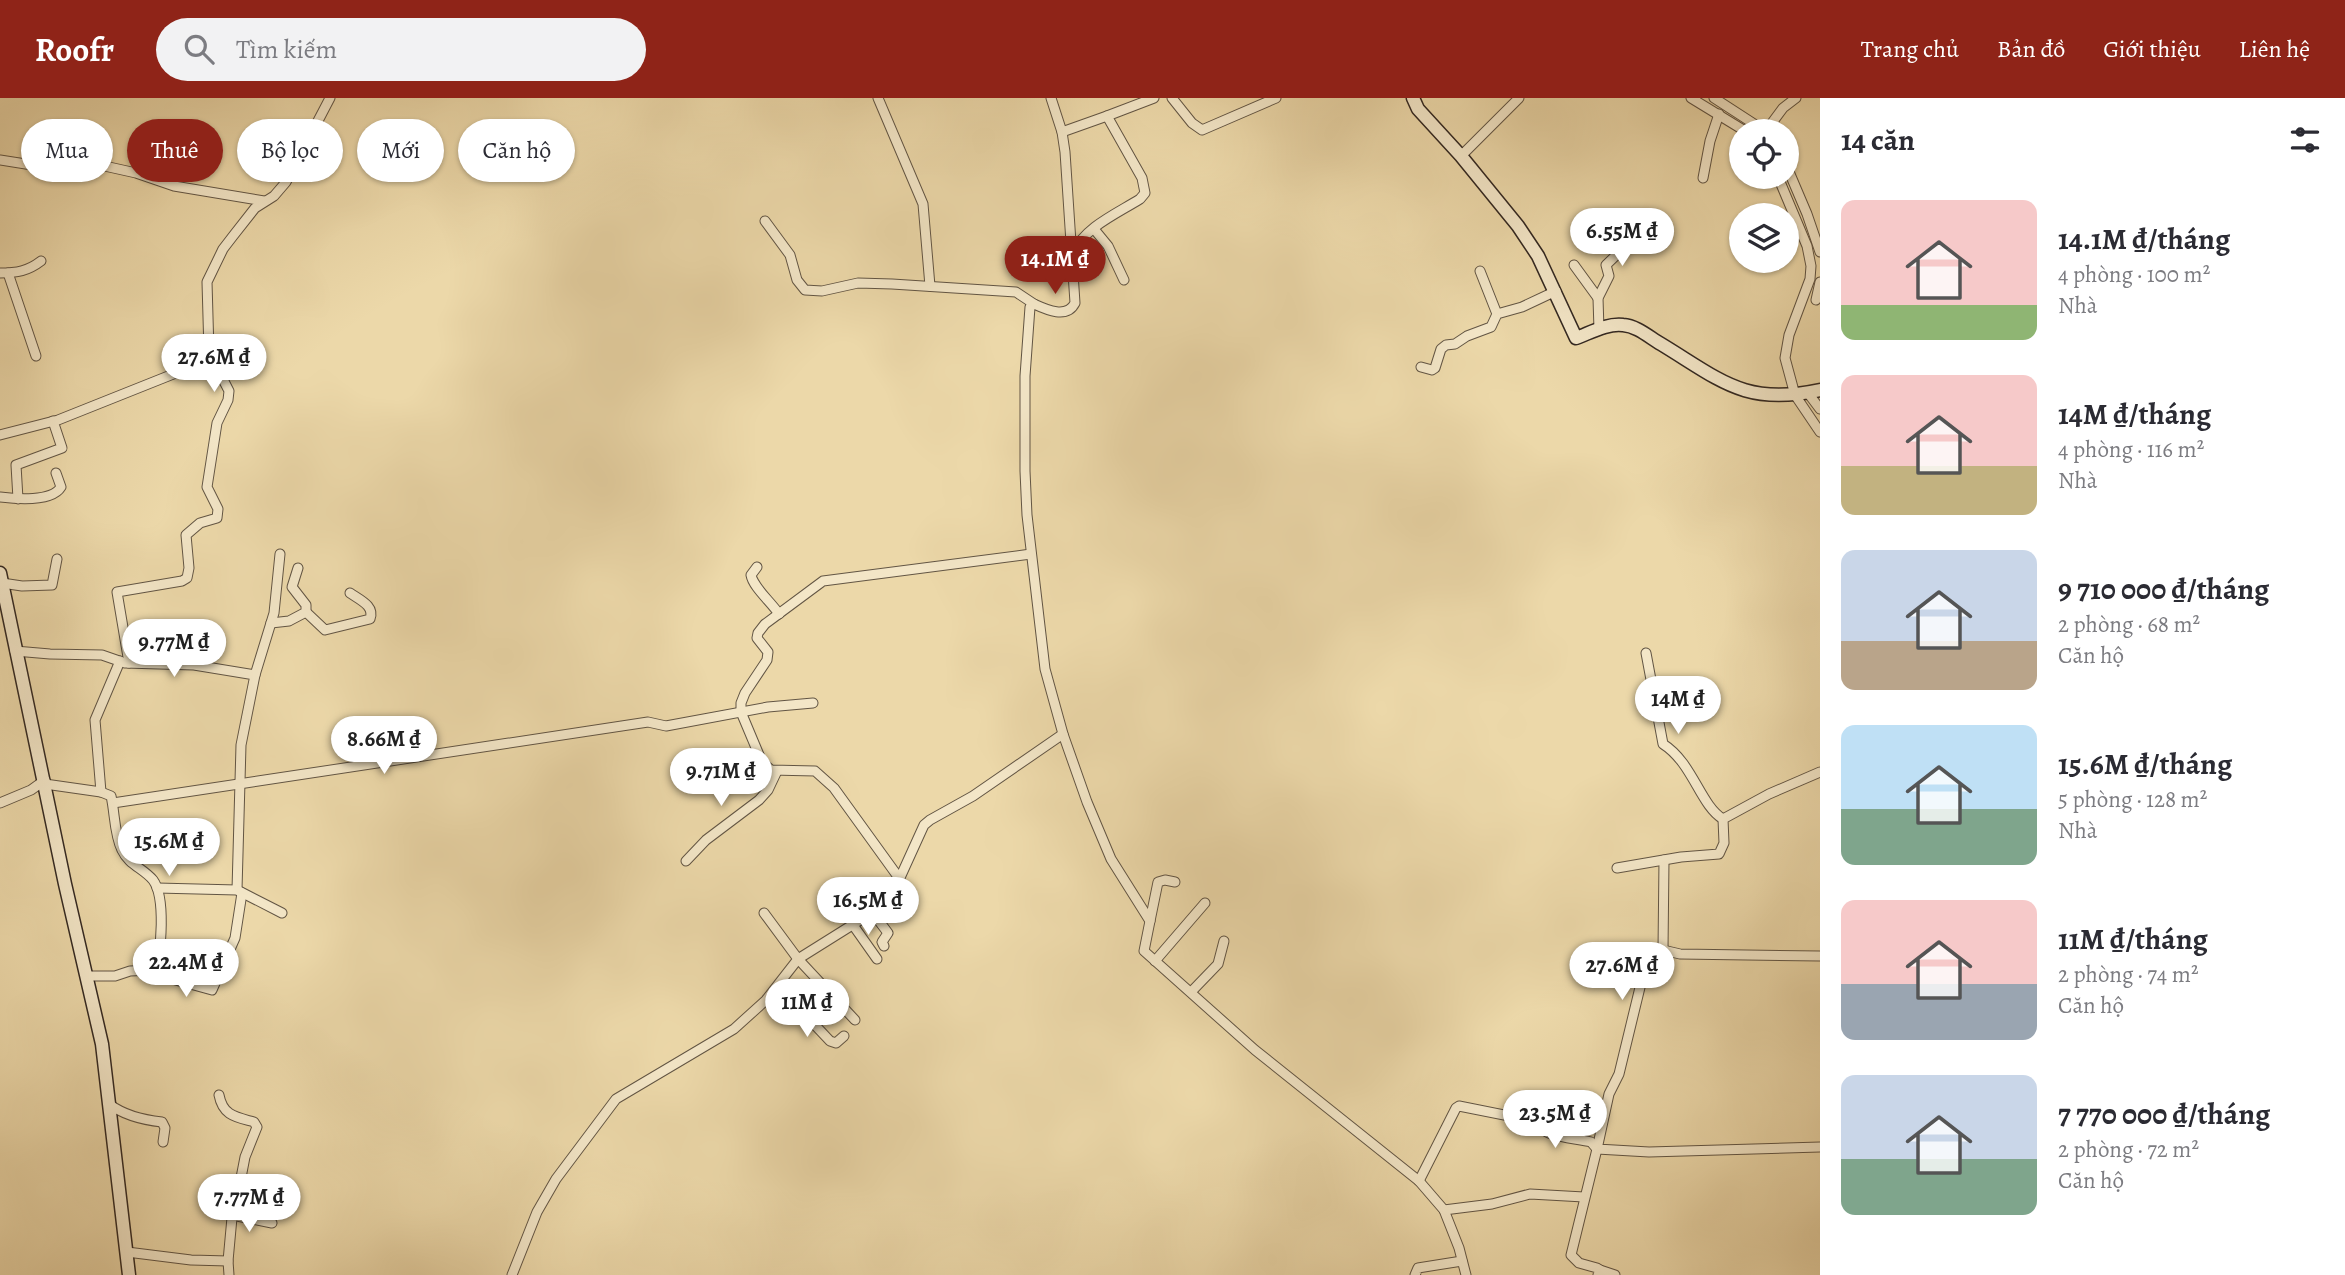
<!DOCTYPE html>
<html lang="vi">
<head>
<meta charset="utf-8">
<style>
	body { margin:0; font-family:Alegreya,serif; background:#f2f2f3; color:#2b2b33; height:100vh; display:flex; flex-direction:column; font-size:26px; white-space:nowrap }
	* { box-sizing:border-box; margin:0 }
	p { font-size:23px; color:#7c7c81 }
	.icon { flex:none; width:38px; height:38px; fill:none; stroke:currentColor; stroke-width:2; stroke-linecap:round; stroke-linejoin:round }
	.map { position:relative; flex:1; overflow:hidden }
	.drawer { display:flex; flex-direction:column; background:#fff; width:525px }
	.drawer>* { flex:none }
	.hud { position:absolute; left:21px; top:21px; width:665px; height:63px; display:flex; gap:14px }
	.fabs { position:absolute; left:1729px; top:21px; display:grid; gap:14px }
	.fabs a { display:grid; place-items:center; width:70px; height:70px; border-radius:50%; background:#fff; box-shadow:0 2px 5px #0004; font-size:35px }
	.price { position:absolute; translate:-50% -60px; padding:0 16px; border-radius:24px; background:#fff; color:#222; font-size:23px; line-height:46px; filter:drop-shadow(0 2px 4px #0008) }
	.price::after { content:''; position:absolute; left:50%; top:42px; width:21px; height:16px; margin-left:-10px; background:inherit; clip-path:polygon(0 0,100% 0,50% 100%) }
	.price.on { background:#8f2418; color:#fff }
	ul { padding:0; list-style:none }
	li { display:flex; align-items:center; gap:21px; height:175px; padding:0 21px }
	li span { display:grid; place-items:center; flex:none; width:196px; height:140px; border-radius:14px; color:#555 }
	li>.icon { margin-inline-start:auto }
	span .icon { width:84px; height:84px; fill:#fffc; stroke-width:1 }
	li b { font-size:30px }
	h2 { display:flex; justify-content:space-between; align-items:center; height:84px; padding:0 21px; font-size:30px }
	.pill { padding:0 24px; border-radius:32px; background:#fff; box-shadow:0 2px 5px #0004; font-size:24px; line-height:63px }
	.pill.on { background:#8f2418; color:#fff }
	header { display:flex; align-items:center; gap:42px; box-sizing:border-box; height:98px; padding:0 35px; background:#8f2418; color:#fff }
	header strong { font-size:33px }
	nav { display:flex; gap:38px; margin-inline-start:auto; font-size:24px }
	.search { width:490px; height:63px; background:#f2f2f3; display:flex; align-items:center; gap:18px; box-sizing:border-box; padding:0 24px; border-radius:38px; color:#7c7c81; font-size:26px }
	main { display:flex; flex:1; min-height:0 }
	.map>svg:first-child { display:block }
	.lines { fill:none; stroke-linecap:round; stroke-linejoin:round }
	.street-casing { stroke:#625544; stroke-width:11 }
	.secondary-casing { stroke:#342922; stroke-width:15 }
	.street { stroke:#f3e6c7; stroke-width:9 }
	.secondary { stroke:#f3e6c7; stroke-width:12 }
</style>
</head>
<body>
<header>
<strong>Roofr</strong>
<div class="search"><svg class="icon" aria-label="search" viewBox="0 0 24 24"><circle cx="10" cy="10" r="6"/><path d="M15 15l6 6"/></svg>Tìm kiếm</div>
<nav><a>Trang chủ</a><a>Bản đồ</a><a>Giới thiệu</a><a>Liên hệ</a></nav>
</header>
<main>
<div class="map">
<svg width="1820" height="1177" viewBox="0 0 1820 1177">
	<rect width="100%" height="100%" fill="#ecd8a9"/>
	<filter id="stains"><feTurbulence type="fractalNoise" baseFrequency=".00286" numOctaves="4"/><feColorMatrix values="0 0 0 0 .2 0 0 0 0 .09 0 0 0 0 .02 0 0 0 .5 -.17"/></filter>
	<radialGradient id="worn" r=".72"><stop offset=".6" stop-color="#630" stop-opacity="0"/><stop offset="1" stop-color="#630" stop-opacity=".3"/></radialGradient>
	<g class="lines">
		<defs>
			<g id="street">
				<polyline points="878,0 923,106 930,188"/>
				<path d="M 1051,0 L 1062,34 L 1065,54 L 1075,205 C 1067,221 1047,212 1034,206 L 1030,209 L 1025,278 L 1025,373 L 1027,417 L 1045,571 L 1063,636 L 1087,704 L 1111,761 L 1150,823 L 1144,853 L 1255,952 L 1419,1083 L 1444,1112 L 1459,1150 L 1466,1177"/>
				<polyline points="1172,0 1192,25 1202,32 1276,0"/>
				<polyline points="1691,0 1745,33"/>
				<polyline points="1714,0 1765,33"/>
				<polyline points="1766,33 1783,10 1796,0"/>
				<polyline points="1062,34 1107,18"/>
				<polyline points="1461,58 1519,0"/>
				<polyline points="0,62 32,67 57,61 82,63 136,75 174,88 264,103"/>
				<polyline points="1787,69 1807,116 1820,154"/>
				<polyline points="1778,79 1807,148 1811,168 1810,181 1789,237 1785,260 1795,297 1820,334"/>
				<polyline points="1703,80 1710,43 1719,16"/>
				<polyline points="765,123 790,157 797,182 805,192 822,193 858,185 892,186 1016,194 1034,206"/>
				<polyline points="1094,131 1108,148 1124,182"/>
				<path d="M 1073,155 C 1085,129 1116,116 1140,101 L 1145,95 L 1142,80 L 1107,18 L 1154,0"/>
				<polyline points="1574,167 1598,200"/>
				<polyline points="1480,173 1497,216"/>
				<path d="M 0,175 C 17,175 28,173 41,163"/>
				<polyline points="8,175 36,258"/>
				<polyline points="1816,202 1820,184"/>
				<polyline points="1599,232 1598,200 1609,178 1606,167 1634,140 1636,134 1634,121"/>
				<polyline points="1421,269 1432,272 1435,270 1441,251 1446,247 1455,246 1467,238 1491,229 1497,216 1522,209 1556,193"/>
				<polyline points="1808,295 1820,311"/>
				<polyline points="0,337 58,322 211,261"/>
				<path d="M 0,399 C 16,401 52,404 61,389 L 56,375"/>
				<polyline points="18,401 16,367 62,350 53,323"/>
				<path d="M 757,469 L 751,477 C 753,489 771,504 779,516"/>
				<polyline points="2,485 22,488 52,487 57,461"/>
				<path d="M 306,514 L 325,532 L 370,521 C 375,508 360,502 350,495"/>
				<polyline points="271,525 289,523 306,514 306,507 292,489 298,470"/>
				<polyline points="15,553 50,556 102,557 125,565 194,567 255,577 241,647 237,792"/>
				<path d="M 1646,555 L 1663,646 C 1693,665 1700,707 1723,721"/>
				<polyline points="129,565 117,494 182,483 187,480 189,470 186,437 200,425 217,420 218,411 207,389 217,325 228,302 229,293 209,254 207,184 223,151 233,138 255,110 274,98 286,84 330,0"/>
				<polyline points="255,577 274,515 280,456"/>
				<path d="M 45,686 L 101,694 L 111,698 C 115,715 114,736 122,752 C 129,767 143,770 153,782 C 165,798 163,855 153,872 L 130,873 L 115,878 L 87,878"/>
				<polyline points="101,694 95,622 120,563"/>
				<polyline points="0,705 31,692 45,682"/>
				<polyline points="113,705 648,624 666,628 768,609 813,605"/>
				<polyline points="1664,762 1663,852 1648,866 1643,877 1619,976 1609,996 1597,1051 1649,1054 1820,1049"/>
				<polyline points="686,763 706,742 759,702 768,692 777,673"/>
				<polyline points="1617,770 1681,759 1719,756 1724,745 1723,721 1769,696 1820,674"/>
				<polyline points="899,780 834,690 815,673 771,672 762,664 741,614 741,605 745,595 767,562 768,554 757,540 758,535 765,526 823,483 1031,456"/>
				<polyline points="157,790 237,792 282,815"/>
				<polyline points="764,815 798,861 855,922"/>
				<polyline points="873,815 888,835 882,844 884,848"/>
				<polyline points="1150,823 1158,784 1165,782 1175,784"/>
				<polyline points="853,827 877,861"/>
				<polyline points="1663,852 1680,856 1820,858"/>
				<polyline points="1155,863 1205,805"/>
				<polyline points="153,872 161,878 212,892 235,840 242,795"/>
				<polyline points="778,888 830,943 836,945 844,938"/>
				<polyline points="1191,894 1218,866 1224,843"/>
				<path d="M 109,1006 C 125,1018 143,1022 162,1024 L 165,1030 L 163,1044"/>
				<path d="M 1419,1083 L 1456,1010 L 1459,1008 L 1529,1022 C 1537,1025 1541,1032 1549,1035 C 1562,1040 1578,1041 1591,1044 L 1597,1051 L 1571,1157 L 1579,1165 L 1597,1170 L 1600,1172 L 1598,1177"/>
				<polyline points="1444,1112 1492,1106 1530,1096 1584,1099"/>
				<polyline points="232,1117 272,1125"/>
				<path d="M 127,1154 L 191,1162 L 228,1163 L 234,1098 L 239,1090 L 245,1059 L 257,1029 L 254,1024 C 236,1019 223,1018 219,997"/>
				<polyline points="228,1163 229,1177"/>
				<polyline points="1600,1172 1615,1177"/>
				<polyline points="512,1177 537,1114 556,1081 616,1001 734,931 766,902 798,861 889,804 924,727 930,722 973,698 1063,636"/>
				<polyline points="1415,1177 1418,1170 1462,1163"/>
			</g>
			<g id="secondary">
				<path d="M 1413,0 L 1418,11 L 1461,58 L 1518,128 L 1538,158 L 1576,240 C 1590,235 1607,225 1623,227 C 1637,228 1649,239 1661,246 C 1722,283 1745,308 1820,292"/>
				<polyline points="0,475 65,786 102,946 129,1177"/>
			</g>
		</defs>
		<use href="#street" class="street-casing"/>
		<use href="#secondary" class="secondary-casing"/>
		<use href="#street" class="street"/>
		<use href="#secondary" class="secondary"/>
	</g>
	<rect width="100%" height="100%" filter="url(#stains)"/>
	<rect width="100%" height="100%" fill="url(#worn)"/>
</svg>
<div class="fabs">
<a><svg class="icon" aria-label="locate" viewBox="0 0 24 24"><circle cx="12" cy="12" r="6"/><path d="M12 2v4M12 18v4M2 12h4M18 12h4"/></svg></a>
<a><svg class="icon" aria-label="layers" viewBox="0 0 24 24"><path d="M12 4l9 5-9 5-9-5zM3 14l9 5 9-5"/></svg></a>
</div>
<b class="price" style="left:1622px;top:170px">6.55M ₫</b>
<b class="price on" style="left:1055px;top:198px">14.1M ₫</b>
<b class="price" style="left:214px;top:296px">27.6M ₫</b>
<b class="price" style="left:174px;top:581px">9.77M ₫</b>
<b class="price" style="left:1678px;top:638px">14M ₫</b>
<b class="price" style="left:384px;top:678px">8.66M ₫</b>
<b class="price" style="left:721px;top:710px">9.71M ₫</b>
<b class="price" style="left:169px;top:780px">15.6M ₫</b>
<b class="price" style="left:868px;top:839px">16.5M ₫</b>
<b class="price" style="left:186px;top:901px">22.4M ₫</b>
<b class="price" style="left:1622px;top:904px">27.6M ₫</b>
<b class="price" style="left:807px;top:941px">11M ₫</b>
<b class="price" style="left:1555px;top:1052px">23.5M ₫</b>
<b class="price" style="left:249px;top:1136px">7.77M ₫</b>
<div class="hud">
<a class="pill">Mua</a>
<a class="pill on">Thuê</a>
<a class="pill">Bộ lọc</a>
<a class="pill">Mới</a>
<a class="pill">Căn hộ</a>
</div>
</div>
<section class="drawer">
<h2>14 căn<svg class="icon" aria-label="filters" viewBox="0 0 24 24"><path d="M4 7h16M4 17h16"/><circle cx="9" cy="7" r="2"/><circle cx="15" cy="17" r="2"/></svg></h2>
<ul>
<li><span style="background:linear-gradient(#f6c9c9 75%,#8fb573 0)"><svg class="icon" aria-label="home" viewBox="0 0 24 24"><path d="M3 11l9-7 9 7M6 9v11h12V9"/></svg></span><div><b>14.1M ₫/tháng</b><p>4 phòng · 100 m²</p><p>Nhà</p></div></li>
<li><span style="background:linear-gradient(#f6c9c9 65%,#c2b280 0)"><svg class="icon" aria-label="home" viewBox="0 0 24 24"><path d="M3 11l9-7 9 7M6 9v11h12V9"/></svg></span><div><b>14M ₫/tháng</b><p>4 phòng · 116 m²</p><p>Nhà</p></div></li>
<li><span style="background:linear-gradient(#c9d6e8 65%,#b9a48a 0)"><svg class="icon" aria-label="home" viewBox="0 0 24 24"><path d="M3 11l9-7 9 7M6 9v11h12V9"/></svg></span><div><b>9 710 000 ₫/tháng</b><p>2 phòng · 68 m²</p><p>Căn hộ</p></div></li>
<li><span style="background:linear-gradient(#bfe0f5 60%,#7fa58c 0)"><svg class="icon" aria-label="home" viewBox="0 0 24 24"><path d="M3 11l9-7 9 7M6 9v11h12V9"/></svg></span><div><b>15.6M ₫/tháng</b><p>5 phòng · 128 m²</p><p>Nhà</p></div></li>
<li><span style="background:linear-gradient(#f6c9c9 60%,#9aa5b1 0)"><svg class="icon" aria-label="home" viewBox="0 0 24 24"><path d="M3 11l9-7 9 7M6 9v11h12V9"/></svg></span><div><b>11M ₫/tháng</b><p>2 phòng · 74 m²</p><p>Căn hộ</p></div></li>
<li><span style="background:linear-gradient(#c9d6e8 60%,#7fa58c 0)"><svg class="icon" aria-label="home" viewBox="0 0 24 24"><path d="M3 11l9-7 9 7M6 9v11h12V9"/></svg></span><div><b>7 770 000 ₫/tháng</b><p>2 phòng · 72 m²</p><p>Căn hộ</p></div></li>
</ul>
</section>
</main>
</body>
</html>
